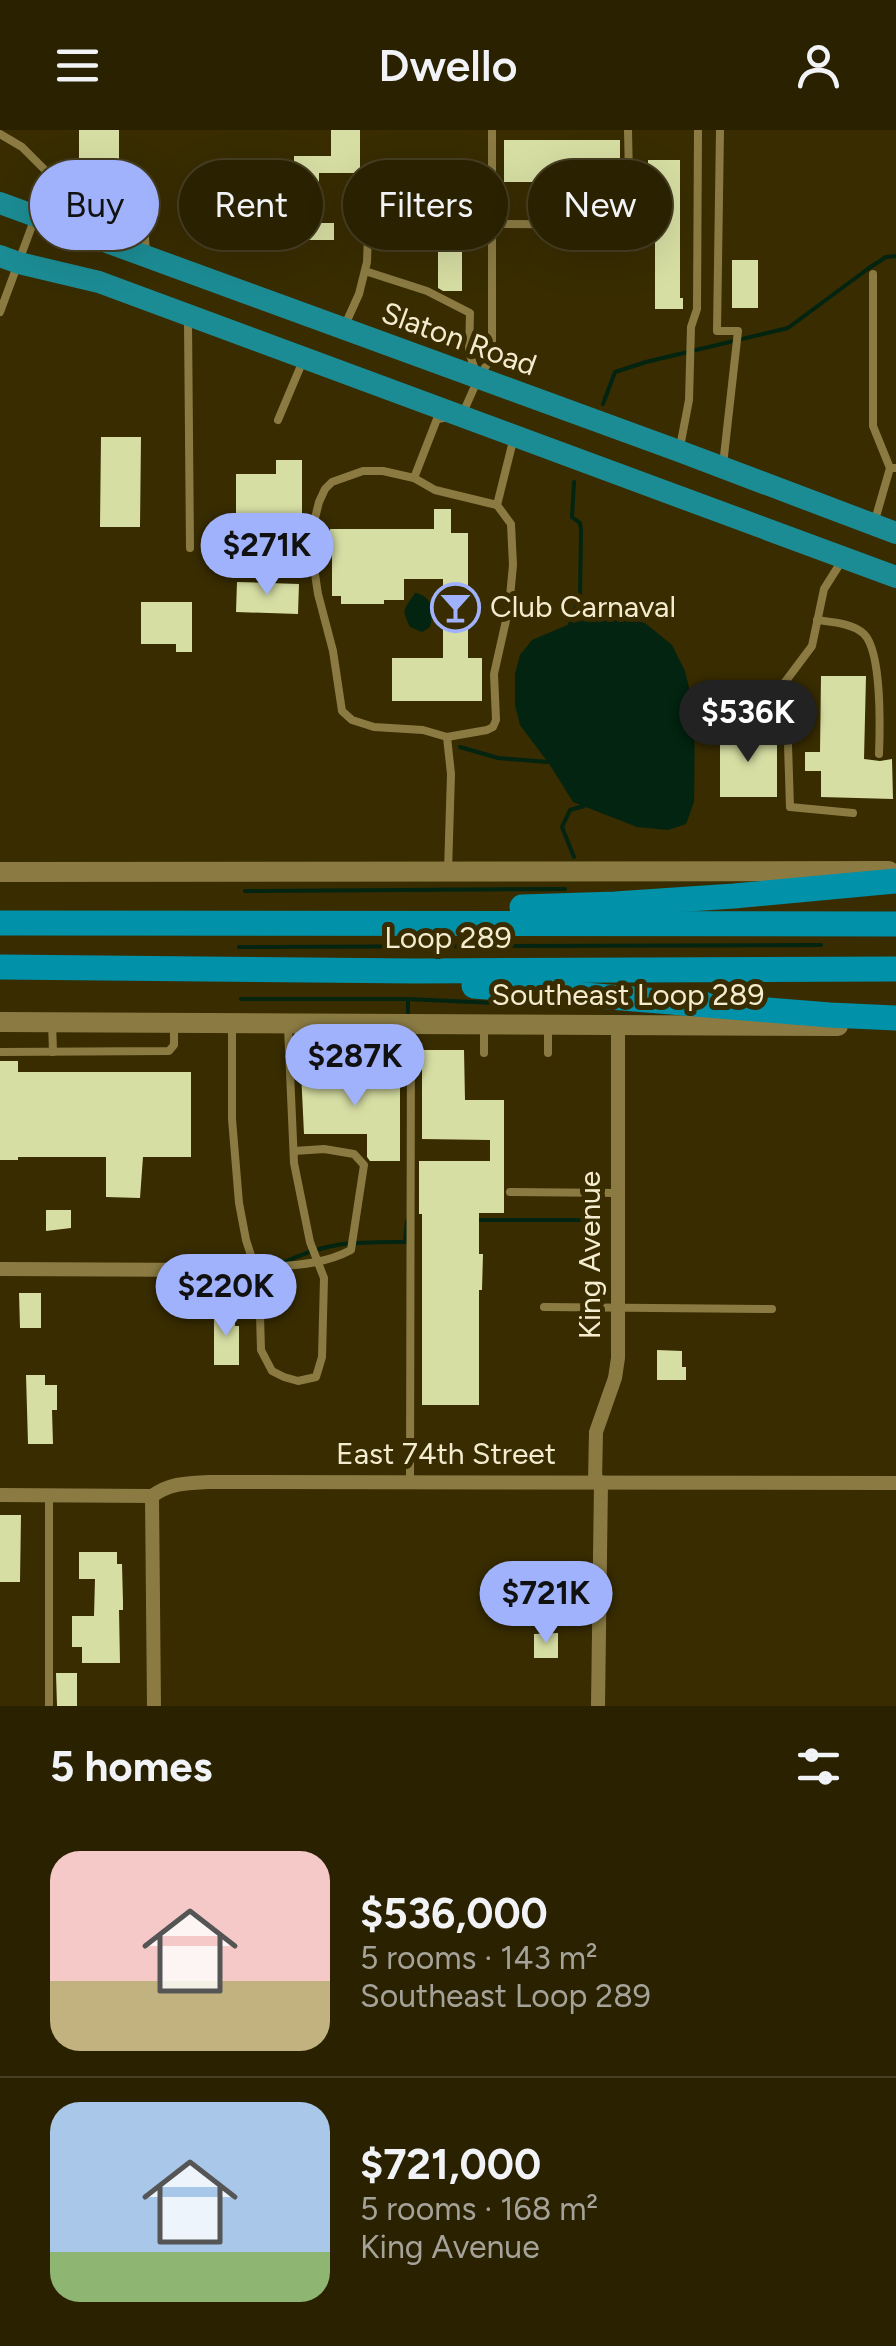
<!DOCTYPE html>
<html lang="en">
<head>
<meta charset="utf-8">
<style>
	body { margin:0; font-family:Figtree,sans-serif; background:#362e0f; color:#f1f3f6; height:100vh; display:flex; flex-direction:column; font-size:38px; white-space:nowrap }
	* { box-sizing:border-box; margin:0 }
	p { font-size:32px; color:#a5a399 }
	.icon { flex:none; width:55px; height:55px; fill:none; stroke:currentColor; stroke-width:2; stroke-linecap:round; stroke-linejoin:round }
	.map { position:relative; height:1576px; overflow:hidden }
	.drawer { display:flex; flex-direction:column; background:#2a2100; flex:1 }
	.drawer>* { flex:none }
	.guide { position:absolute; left:30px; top:30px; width:838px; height:90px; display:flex; gap:20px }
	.price { position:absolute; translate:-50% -85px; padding:0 22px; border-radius:35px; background:#a1b2fd; color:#111; font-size:32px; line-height:65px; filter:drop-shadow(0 2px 5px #0008) }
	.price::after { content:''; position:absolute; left:50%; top:60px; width:30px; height:22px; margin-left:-15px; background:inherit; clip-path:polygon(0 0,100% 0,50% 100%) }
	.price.selected { background:#222; color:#fff }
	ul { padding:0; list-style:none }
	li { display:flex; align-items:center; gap:30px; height:250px; padding:0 50px }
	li+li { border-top:2px solid #463e22 }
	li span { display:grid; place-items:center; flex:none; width:280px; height:200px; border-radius:30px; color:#555 }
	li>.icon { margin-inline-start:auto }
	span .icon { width:120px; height:120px; fill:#fffc; stroke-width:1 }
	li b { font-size:42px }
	h2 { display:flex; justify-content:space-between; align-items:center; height:120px; padding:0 50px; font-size:42px }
	.pill { padding:0 35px; border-radius:45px; background:#2a2100; box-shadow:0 10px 40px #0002,0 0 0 2px #463e22; font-size:35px; line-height:90px }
	.pill.selected { background:#a1b2fd; color:#111 }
	header { display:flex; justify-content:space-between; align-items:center; height:130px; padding:0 50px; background:#2a2100; font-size:45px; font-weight:600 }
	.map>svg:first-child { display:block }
	.water { fill:#022410 }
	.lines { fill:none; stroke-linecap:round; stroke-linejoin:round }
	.stream { stroke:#022410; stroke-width:4 }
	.building { fill:#d7dea3 }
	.service { stroke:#8b7b43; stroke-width:8 }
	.minor { stroke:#8b7b43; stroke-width:14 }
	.secondary { stroke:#8b7b43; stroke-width:20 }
	.trunk { stroke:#1c8c94; stroke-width:22 }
	.motorway { stroke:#0191a8; stroke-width:25 }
	.labels { text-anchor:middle; stroke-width:10; stroke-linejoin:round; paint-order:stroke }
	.street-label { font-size:30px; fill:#f4eccf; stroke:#382c00 }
	.poi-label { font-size:30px; fill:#f4eccf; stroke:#382c00; text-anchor:start }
</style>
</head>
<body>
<header><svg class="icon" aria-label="menu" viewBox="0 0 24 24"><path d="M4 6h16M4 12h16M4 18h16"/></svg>Dwello<svg class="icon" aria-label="person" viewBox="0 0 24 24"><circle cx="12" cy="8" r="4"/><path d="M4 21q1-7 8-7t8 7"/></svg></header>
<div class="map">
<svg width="896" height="1576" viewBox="0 0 896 1576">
	<rect width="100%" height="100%" fill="#382c00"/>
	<g class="water">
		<path d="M 415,463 C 434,467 434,481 430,497 L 422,502 L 410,497 C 401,478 404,480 415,463 Z"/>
		<polygon points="605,484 645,493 672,515 685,541 695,583 694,672 686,694 668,700 637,697 573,672 550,635 520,595 515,575 515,544 520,525 532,510 570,494"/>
	</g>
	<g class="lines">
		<g class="stream">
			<polyline points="603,274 615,242 646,232 788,198 869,138 886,127 896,126"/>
			<polyline points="570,494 580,466 581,400 580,393 572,387 574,352"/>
			<polyline points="460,617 498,628 547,632"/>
			<polyline points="574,727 562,697 570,680 584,676"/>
			<polyline points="245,761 565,759"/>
			<polyline points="239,817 821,815"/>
			<polyline points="241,869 407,869"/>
			<polyline points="408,887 408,869 539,875"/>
			<polyline points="474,1090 599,1090"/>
			<path d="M 280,1134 C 329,1111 352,1112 405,1112 L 407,1091"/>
		</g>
	</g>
	<g class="building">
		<rect x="79" y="0" width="40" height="30"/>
		<polygon points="331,0 360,0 360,43 319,43 319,93 334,93 334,110 288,110 288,51 294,51 294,26 331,26"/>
		<rect x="504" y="10" width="116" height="42"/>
		<polygon points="648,30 680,30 680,168 683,168 683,179 655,179 655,81 648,81"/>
		<polygon points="438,106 462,106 462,161 443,161 438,158"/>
		<rect x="732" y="130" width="26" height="48"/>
		<polygon points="101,307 141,307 140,397 100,397"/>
		<polygon points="276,330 302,330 302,399 274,399 274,389 236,389 236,344 276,344"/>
		<polygon points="434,379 451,379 451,403 468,403 468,528 482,528 482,571 392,571 392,528 443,528 443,449 404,449 404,470 384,470 384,474 341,474 341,466 332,466 332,415 328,415 328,404 330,404 330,399 434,399"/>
		<polygon points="237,452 299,454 298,484 236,482"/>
		<polygon points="141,472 192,472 192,522 176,522 176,514 141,514"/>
		<polygon points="821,546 866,546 864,629 880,631 892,629 893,669 821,667 821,641 805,641 805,622 820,622"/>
		<rect x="720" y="602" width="57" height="65"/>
		<polygon points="422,920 464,920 465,970 504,970 504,1083 479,1083 479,1124 483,1124 482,1160 479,1160 479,1275 422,1275 422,1084 419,1084 419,1031 490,1031 490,1010 422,1009"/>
		<polygon points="0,931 18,931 18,942 191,942 191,1027 143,1027 140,1068 106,1067 106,1027 18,1027 18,1030 0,1030"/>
		<polygon points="301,942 316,942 321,945 328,942 371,942 376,945 383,942 400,942 400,1031 370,1031 367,1027 367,1004 304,1004"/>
		<polygon points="46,1080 71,1080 71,1098 46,1101"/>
		<polygon points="19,1163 41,1163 41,1198 20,1198"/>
		<polygon points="214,1182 235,1182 235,1196 239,1196 239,1235 214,1235"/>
		<polygon points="657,1220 682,1221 682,1237 686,1237 686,1250 657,1250"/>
		<polygon points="26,1245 45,1245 45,1255 57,1255 57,1280 52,1280 53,1314 28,1314"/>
		<polygon points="0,1385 21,1385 20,1452 0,1452"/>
		<polygon points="79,1422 117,1422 117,1434 122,1434 123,1472 123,1480 119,1480 120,1533 82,1533 82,1517 72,1517 72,1486 94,1486 95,1449 79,1449"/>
		<polygon points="558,1503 558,1528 534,1528 534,1504"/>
		<polygon points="56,1543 77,1543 77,1576 57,1576"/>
	</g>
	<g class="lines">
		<g class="service">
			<polyline points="720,0 717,201 738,201 723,335"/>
			<polyline points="0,4 22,17 48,43 46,58 0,182"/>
			<polyline points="48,43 137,75 144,90 146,124"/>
			<polyline points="493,94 630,95 628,0"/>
			<polyline points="85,100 100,62"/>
			<polyline points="365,141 427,161 470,183 469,222 478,249 462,285"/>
			<polyline points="873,144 873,296 890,338"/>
			<polyline points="188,191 190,418"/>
			<polyline points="345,195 359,164 367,132 370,49"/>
			<polyline points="480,245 492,227 492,0"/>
			<polyline points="278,290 302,233"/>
			<polyline points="680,317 689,270 691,197 697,179 698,0"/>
			<polyline points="414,348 437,289 444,288"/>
			<polyline points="497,375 513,311"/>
			<polyline points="875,390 890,338 896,338"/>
			<path d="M 817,490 C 831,492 853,493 864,504 C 882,522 880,599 879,624"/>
			<polyline points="786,552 790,677 853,683"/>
			<polyline points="748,588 752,583 775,570 779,560 812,516 824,459 841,432"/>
			<polyline points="447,607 487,600 493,597 496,590 494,544 509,477 513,435 511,394 497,375 435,360 414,348 383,341 363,341 332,352 325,359 319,372 315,388 313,431 318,464 333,521 342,581 352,590 374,597 423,600 447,607 451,644 448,741"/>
			<polyline points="52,892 53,922"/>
			<polyline points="484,895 484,923"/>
			<polyline points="232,897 232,989 239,1073 246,1110 259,1150 261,1220 272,1241 284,1247 298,1251 316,1247 322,1227 324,1148 310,1112 294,1033 288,897"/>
			<polyline points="376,898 377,938"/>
			<polyline points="0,922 169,921 174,915 174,897"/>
			<polyline points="548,923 548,895"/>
			<polyline points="322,938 322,897"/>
			<polyline points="510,1062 618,1063"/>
			<path d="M 256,1138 C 289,1135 321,1136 351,1120 L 364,1035 L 354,1024 L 324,1019 L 294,1021"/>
			<polyline points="544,1177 772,1179"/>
			<polyline points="410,1352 411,896"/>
			<polyline points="49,1365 49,1576"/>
		</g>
		<g class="minor">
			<polyline points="0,1139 211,1140"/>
			<polyline points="595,1352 596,1302 615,1248 618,1228 618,896"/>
			<path d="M 0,1365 L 152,1366 C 170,1353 186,1353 208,1352 L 896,1353"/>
			<polyline points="152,1366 154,1576"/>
			<polyline points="598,1576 601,1352"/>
		</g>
		<g class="secondary">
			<polyline points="0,742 889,741"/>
			<polyline points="0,892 838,896"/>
		</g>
		<g class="trunk">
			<polyline points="0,73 679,321 896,403"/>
			<polyline points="0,126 19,133 99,152 896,447"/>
		</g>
		<g class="motorway">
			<polyline points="522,777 615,774 734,766 896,751"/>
			<polyline points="0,793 896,794"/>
			<polyline points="0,837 416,841 896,839"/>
			<polyline points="474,856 830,885 896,888"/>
		</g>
	</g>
	<defs>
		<symbol id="bar-ring" viewBox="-11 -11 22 22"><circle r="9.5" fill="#382c00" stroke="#a1b2fd" stroke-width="1.5"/><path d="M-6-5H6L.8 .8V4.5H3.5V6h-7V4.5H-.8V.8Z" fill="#a1b2fd"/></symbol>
	</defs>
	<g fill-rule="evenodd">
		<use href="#bar-ring" x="428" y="450" width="55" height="55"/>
	</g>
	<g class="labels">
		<g class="street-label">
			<text transform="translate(459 209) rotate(20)" y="10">Slaton Road</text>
			<text x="448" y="818">Loop 289</text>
			<text x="628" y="875">Southeast Loop 289</text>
			<text transform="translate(590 1125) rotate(-90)" y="10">King Avenue</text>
			<text x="446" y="1334">East 74th Street</text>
		</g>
		<g class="poi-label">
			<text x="490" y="487">Club Carnaval</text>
		</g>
	</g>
</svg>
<b class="price" style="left:267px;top:468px">$271K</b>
<b class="price selected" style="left:748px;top:635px">$536K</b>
<b class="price" style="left:355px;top:979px">$287K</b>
<b class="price" style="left:226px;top:1209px">$220K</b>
<b class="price" style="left:546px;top:1516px">$721K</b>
<div class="guide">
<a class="pill selected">Buy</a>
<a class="pill">Rent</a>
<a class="pill">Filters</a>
<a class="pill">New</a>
</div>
</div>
<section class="drawer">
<h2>5 homes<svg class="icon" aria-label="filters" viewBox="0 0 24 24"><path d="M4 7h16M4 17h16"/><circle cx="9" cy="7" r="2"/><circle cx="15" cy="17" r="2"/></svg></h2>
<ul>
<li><span style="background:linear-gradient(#f6c9c9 65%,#c2b280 0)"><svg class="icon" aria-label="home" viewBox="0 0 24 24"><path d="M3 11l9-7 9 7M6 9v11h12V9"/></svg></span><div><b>$536,000</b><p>5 rooms · 143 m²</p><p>Southeast Loop 289</p></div></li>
<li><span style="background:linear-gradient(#a9c7e8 75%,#8fb573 0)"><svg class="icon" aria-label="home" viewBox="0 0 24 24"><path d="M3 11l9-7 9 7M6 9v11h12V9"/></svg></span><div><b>$721,000</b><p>5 rooms · 168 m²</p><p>King Avenue</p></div></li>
</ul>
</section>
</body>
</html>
